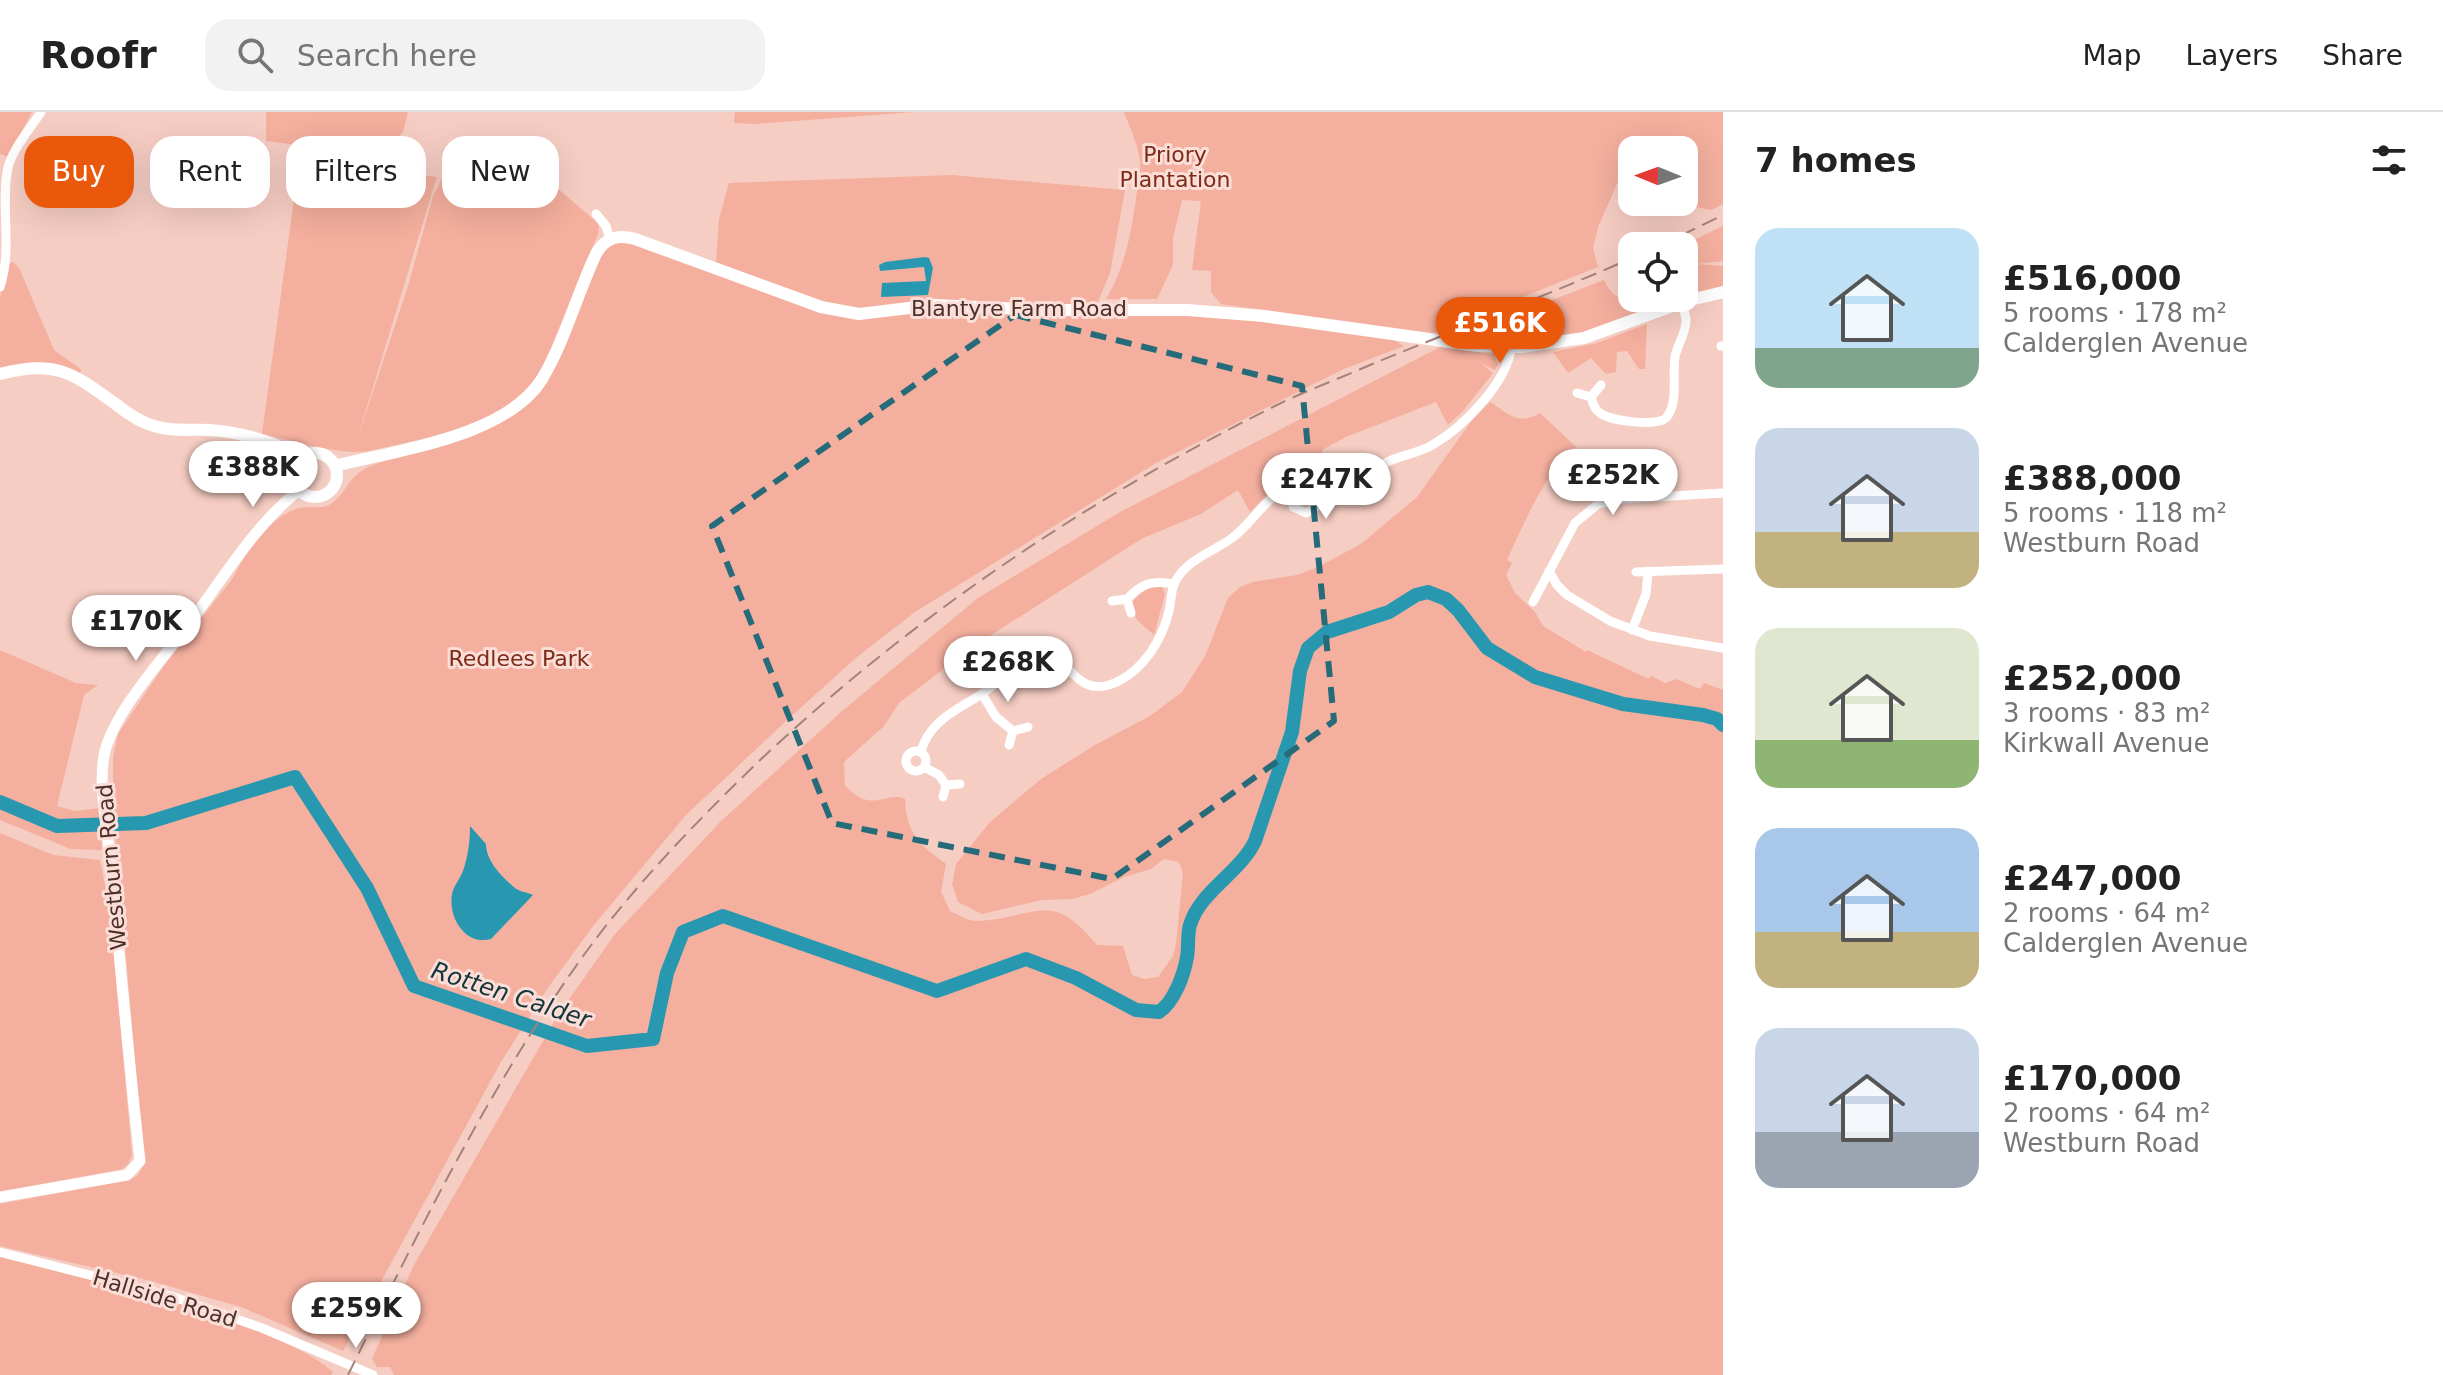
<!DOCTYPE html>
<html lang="en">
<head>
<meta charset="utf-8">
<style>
	body { margin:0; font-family:"DejaVu Sans",sans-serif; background:#f2f2f2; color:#222; height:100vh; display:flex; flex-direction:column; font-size:30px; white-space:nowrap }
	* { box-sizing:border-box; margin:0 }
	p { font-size:26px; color:#767676 }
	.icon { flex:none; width:44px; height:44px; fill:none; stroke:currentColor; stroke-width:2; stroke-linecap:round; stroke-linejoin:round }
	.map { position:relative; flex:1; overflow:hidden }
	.panel { display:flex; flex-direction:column; background:#fff; width:720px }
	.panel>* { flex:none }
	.top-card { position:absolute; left:24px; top:24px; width:760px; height:72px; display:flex; gap:16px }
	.needle { width:52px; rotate:271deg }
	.tools { position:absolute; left:1618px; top:24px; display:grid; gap:16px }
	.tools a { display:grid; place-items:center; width:80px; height:80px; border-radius:16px; background:#fff; box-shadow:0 8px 32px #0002; font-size:40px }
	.price { position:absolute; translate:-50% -68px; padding:0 18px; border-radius:28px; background:#fff; color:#222; font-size:26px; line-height:52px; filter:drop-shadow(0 2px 4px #0008) }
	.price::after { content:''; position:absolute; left:50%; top:48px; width:24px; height:18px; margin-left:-12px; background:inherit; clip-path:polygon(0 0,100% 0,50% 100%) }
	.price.selected { background:#ea580c; color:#fff }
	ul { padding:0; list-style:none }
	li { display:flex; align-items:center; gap:24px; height:200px; padding:0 32px }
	li span { display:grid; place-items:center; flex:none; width:224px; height:160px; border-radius:24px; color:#555 }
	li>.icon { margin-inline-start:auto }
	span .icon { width:96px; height:96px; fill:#fffc; stroke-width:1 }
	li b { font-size:34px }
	h2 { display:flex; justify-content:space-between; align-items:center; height:96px; padding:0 32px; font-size:34px }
	.chip { padding:0 28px; border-radius:24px; background:#fff; box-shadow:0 8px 32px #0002; font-size:28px; line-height:72px }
	.chip.selected { background:#ea580c; color:#fff }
	header { display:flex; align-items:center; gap:48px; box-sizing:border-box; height:112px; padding:0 40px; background:#fff; border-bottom:2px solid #e0e0e0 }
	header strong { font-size:38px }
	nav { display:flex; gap:44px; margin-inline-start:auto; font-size:28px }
	.search { width:560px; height:72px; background:#f2f2f2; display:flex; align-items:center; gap:20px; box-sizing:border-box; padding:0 28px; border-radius:24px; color:#767676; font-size:30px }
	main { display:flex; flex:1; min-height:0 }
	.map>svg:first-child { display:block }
	.green { fill:#f4af9e; fill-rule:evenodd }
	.water { fill:#2798af }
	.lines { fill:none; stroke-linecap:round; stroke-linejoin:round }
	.river { stroke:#2798af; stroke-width:14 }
	.minor { stroke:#fff; stroke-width:9 }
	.tertiary { stroke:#fff; stroke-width:11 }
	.secondary { stroke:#fff; stroke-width:12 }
	.rail { stroke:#a4827a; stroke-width:2; stroke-dasharray:16 8; stroke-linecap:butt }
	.marked { fill:none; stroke:#256b7a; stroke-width:6; stroke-dasharray:16 10; stroke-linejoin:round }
	.labels { text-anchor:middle; stroke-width:6; stroke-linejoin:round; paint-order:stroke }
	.park-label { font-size:22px; fill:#7e2b18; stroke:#faded7 }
	.street-label { font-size:22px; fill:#4c312b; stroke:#faded7 }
	.water-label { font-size:24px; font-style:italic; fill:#14353c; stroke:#faded7 }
</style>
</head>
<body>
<header>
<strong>Roofr</strong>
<div class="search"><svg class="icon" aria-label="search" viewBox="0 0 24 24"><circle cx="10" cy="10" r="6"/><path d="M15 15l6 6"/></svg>Search here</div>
<nav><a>Map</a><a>Layers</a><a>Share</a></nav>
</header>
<main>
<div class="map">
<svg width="1723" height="1263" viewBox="0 0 1723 1263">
	<rect width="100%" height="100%" fill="#f6cdc3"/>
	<g class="green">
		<polygon points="0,0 32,0 8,45 0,42"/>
		<polygon points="266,0 408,0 403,20 382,44 266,29"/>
		<polygon points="735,0 915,0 754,12 734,11"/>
		<path d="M 1124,0 L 1723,0 L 1723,92 L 1711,98 L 1669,90 L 1684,90 L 1684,38 L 1632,38 L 1598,115 L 1593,136 L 1598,155 L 1433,221 L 1221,192 L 1211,180 L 1211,159 L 1192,158 L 1201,89 L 1182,88 L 1173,126 L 1173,153 L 1157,187 L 1106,187 C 1126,154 1132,117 1137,79 C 1138,69 1141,58 1140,48 C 1137,30 1130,16 1124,0 Z"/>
		<path d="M 299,50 L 437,65 L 356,331 L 409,171 L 433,84 L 446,59 L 523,68 L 556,75 L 599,112 L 598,122 L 544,252 C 518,305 453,320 400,332 C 385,335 367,341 352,340 C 322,338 291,328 262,322 Z"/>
		<path d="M 952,63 L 1125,78 L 1110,161 L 1096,194 L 843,196 L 716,151 L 719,107 L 729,71 ZM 925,145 L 933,156 L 929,174 L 881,185 L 926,169 L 925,155 L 880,159 L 880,153 Z"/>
		<polygon points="1723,114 1723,149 1697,152 1723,154 1723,175 1684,185 1684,134 1681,134"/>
		<path d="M 621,130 L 633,131 L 819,199 L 1141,201 L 1230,206 L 1392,227 L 1404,234 L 1344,257 L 1156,351 L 915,500 L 857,545 L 786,609 L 686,703 L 594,813 L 547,877 L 501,950 L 343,1239 L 241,1195 L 151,1169 L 0,1134 L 0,1092 L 129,1068 L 138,1063 L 144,1052 L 113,696 L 113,646 L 118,622 L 163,555 L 233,466 C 245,441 270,404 299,396 C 308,394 320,397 329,393 C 344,385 348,366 363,358 C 376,350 395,347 409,342 C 447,329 512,307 541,280 L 601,142 L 609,134 Z"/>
		<path d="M 13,150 L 19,156 L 54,238 L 82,258 L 78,262 C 47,247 32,251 0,258 L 0,185 L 9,152 Z"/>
		<path d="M 1604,168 C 1611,182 1617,190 1632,180 L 1632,186 L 1646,186 L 1645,197 L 1640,202 L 1573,224 L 1528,230 L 1459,224 Z"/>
		<polygon points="1647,212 1645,257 1639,257 1627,239 1617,240 1616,260 1606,262 1591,246 1568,261 1553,240 1597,231"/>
		<path d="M 1440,235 L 1493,242 L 1498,252 L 1495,258 L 1482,252 L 1493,261 L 1463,299 L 1448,313 L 1436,290 L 1346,325 L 1322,338 L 1325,364 C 1287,364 1275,373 1250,400 L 1238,378 L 1201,402 L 1141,427 L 971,536 L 899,591 L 884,614 L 844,650 L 845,674 C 851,679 859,687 867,688 C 882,691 891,681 905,687 C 907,723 919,732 946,752 L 941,780 L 950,799 C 959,803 970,810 979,809 C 1036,806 1051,776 1097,833 L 1123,834 L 1132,863 L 1144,867 L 1158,865 L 1173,844 L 1176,832 L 1183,761 L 1179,750 L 1164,747 L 1151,757 L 1124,765 L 1090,782 L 1072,787 L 1042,788 L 982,802 L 958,790 L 952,772 L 956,752 L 990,710 L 1041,667 L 1095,633 L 1150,604 L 1182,580 L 1205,544 L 1228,486 L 1240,475 L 1253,470 L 1297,463 L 1316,456 L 1361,432 L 1417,385 L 1473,307 L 1490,290 C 1509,302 1518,314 1540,301 L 1576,335 C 1545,359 1524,412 1507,448 L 1512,451 L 1506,463 L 1515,481 L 1535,500 L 1543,514 L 1586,540 L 1587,538 L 1649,567 L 1651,564 L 1665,571 L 1676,567 L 1700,577 L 1704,571 L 1723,578 L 1723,1263 L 394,1263 L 390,1255 L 377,1255 L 372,1247 L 414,1153 L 558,903 L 615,822 L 721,709 L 841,600 L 978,486 L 1120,400 Z"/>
		<polygon points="1150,473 1162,474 1165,482 1154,523 1137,508 1132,490"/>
		<polygon points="0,538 76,571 98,573 84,583 57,694 75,699 100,696 102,738 71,737 0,708"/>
		<polygon points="0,721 53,743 100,748 110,799 132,1043 128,1052 122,1057 0,1080"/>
		<path d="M 0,1145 C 88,1168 180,1187 264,1222 C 289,1233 313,1242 333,1260 L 331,1263 L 0,1263 Z"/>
	</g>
	<g class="water">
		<polygon points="925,145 929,146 933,156 928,183 881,185 882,171 926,169 924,155 880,159 879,153 885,150"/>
		<path d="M 470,714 L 486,732 C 486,749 502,765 515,776 C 520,780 527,780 533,783 L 491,827 C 465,834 448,805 452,782 C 454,773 460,767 463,759 C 468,744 470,730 470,714 Z"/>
	</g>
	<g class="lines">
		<path class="river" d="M 0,690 L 57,714 L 146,711 L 295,665 L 367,776 L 414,874 L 587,934 L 653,927 L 667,861 L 683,820 L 723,804 L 937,879 L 1026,847 L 1076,866 L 1136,898 L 1159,900 C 1174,890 1184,863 1187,845 C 1189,834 1187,823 1190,813 C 1200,779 1240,761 1255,729 L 1292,620 L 1300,559 L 1308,536 L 1327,520 L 1389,500 L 1416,483 L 1428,480 L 1446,487 L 1458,498 L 1487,536 L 1535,565 L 1623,592 L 1703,603 L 1717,607 L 1723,613"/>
		<g class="minor">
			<polyline points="596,102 606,114 610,127"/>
			<path d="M 0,175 C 13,136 0,94 8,55 C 14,35 30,17 41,0"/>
			<polyline points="1721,234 1723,234"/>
			<polyline points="1577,281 1591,285 1601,273"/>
			<path d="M 1591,285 C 1593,291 1594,297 1600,301 C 1610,309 1656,315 1666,306 C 1679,292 1672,262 1675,245 C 1677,233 1686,221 1686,209 C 1686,202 1683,197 1681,191"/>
			<path d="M 1293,395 L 1306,401 C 1322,393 1323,388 1325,371"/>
			<polyline points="1549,459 1557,473 1567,483 1610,509 1650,524 1723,536"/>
			<polyline points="1636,460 1723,457"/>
			<path d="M 1127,487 C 1142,471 1153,468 1174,472"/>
			<polyline points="1112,489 1127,487 1131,501"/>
			<polyline points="1533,490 1575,411 1598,392 1621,387 1723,381"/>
			<polyline points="1632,518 1646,482 1648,459"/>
			<polyline points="982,582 996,605 1013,619"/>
			<polyline points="1009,633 1013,619 1028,615"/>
			<circle cx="916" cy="649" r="10"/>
			<path d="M 921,640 C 929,608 958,598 983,581 C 1001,569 1016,554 1034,543 C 1071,533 1070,591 1117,570 C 1144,557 1162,528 1169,499 C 1171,490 1171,478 1175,470 C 1187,447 1213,440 1232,426 C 1250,413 1261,392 1280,380 C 1301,367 1327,373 1350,367 C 1366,363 1379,353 1394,347 C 1407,342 1422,340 1434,332 C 1463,315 1508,270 1511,235"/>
			<polyline points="924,655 939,663 946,673 943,685"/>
			<polyline points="946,673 960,672"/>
			<polyline points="0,1140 171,1184 262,1216 373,1263"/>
		</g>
		<path class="tertiary" d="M 0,1085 L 127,1063 L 140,1049 C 129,951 120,852 111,754 C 108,721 97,671 105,639 C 116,598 162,548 188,513 C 224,466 252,416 299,378"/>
		<g class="secondary">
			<path d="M 0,262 C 58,248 71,260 117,293 C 128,302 140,310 154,314 C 172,320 191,317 209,318 C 242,320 273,330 302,345"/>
			<circle cx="315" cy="363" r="22"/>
			<path d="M 335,354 C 396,338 506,325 542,267 C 565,229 577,182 596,142 C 605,126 617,122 635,127 L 821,195 L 859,202 L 934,193 L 1044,198 L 1187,198 L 1264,204 L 1478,234 L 1522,235 L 1584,226 L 1686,189 L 1723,180"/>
		</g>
		<g class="rail">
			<polyline points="1659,134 1723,103"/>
			<path d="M 348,1263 C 418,1120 488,977 581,847 C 632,776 695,711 758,650 C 913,504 1090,385 1281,291 C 1310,277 1341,266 1370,253 C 1457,217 1546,184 1632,146"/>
		</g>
	</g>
	<path class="marked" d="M 1015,203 L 1302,274 L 1334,609 L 1112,767 L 832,711 L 712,414 Z"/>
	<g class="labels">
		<g class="park-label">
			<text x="1175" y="50">Priory<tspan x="1175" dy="25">Plantation</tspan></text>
			<text x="519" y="554">Redlees Park</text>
		</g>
		<g class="street-label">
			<text x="1019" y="204">Blantyre Farm Road</text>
			<text transform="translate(111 755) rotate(-95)" y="8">Westburn Road</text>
			<text transform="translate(165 1186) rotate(17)" y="8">Hallside Road</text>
		</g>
		<g class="water-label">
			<text transform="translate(511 883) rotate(18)" y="8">Rotten Calder</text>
		</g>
	</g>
</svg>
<div class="tools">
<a><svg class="needle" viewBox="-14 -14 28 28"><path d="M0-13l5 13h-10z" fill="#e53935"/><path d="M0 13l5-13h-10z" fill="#767676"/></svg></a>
<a><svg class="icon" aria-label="locate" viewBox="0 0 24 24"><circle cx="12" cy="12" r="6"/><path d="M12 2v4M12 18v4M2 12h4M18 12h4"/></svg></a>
</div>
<b class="price selected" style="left:1500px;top:253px">£516K</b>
<b class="price" style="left:253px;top:397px">£388K</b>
<b class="price" style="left:1613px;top:405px">£252K</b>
<b class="price" style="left:1326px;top:409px">£247K</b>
<b class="price" style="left:136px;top:551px">£170K</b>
<b class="price" style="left:1008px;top:592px">£268K</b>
<b class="price" style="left:356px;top:1238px">£259K</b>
<div class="top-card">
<a class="chip selected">Buy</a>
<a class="chip">Rent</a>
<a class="chip">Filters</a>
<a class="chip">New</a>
</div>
</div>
<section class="panel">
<h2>7 homes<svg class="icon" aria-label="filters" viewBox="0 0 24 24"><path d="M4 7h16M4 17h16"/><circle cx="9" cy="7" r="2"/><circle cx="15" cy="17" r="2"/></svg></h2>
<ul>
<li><span style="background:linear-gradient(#bfe0f5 75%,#7fa58c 0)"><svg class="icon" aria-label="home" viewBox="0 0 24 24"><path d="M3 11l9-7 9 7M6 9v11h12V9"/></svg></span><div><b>£516,000</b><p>5 rooms · 178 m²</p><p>Calderglen Avenue</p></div></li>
<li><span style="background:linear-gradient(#c9d6e8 65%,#c2b280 0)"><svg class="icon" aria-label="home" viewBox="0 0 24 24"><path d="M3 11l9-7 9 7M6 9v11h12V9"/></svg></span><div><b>£388,000</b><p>5 rooms · 118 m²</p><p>Westburn Road</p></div></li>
<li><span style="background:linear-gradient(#dfe7d0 70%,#8fb573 0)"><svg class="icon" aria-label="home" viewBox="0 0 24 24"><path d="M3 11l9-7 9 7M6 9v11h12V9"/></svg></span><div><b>£252,000</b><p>3 rooms · 83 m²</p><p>Kirkwall Avenue</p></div></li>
<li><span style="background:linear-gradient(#a9c7e8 65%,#c2b280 0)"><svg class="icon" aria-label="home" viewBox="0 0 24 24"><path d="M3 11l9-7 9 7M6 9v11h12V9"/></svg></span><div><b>£247,000</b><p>2 rooms · 64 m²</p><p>Calderglen Avenue</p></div></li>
<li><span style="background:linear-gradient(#c9d6e8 65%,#9aa5b1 0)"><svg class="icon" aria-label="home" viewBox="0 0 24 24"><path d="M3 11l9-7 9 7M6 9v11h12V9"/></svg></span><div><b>£170,000</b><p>2 rooms · 64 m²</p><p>Westburn Road</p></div></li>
</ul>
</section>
</main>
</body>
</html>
